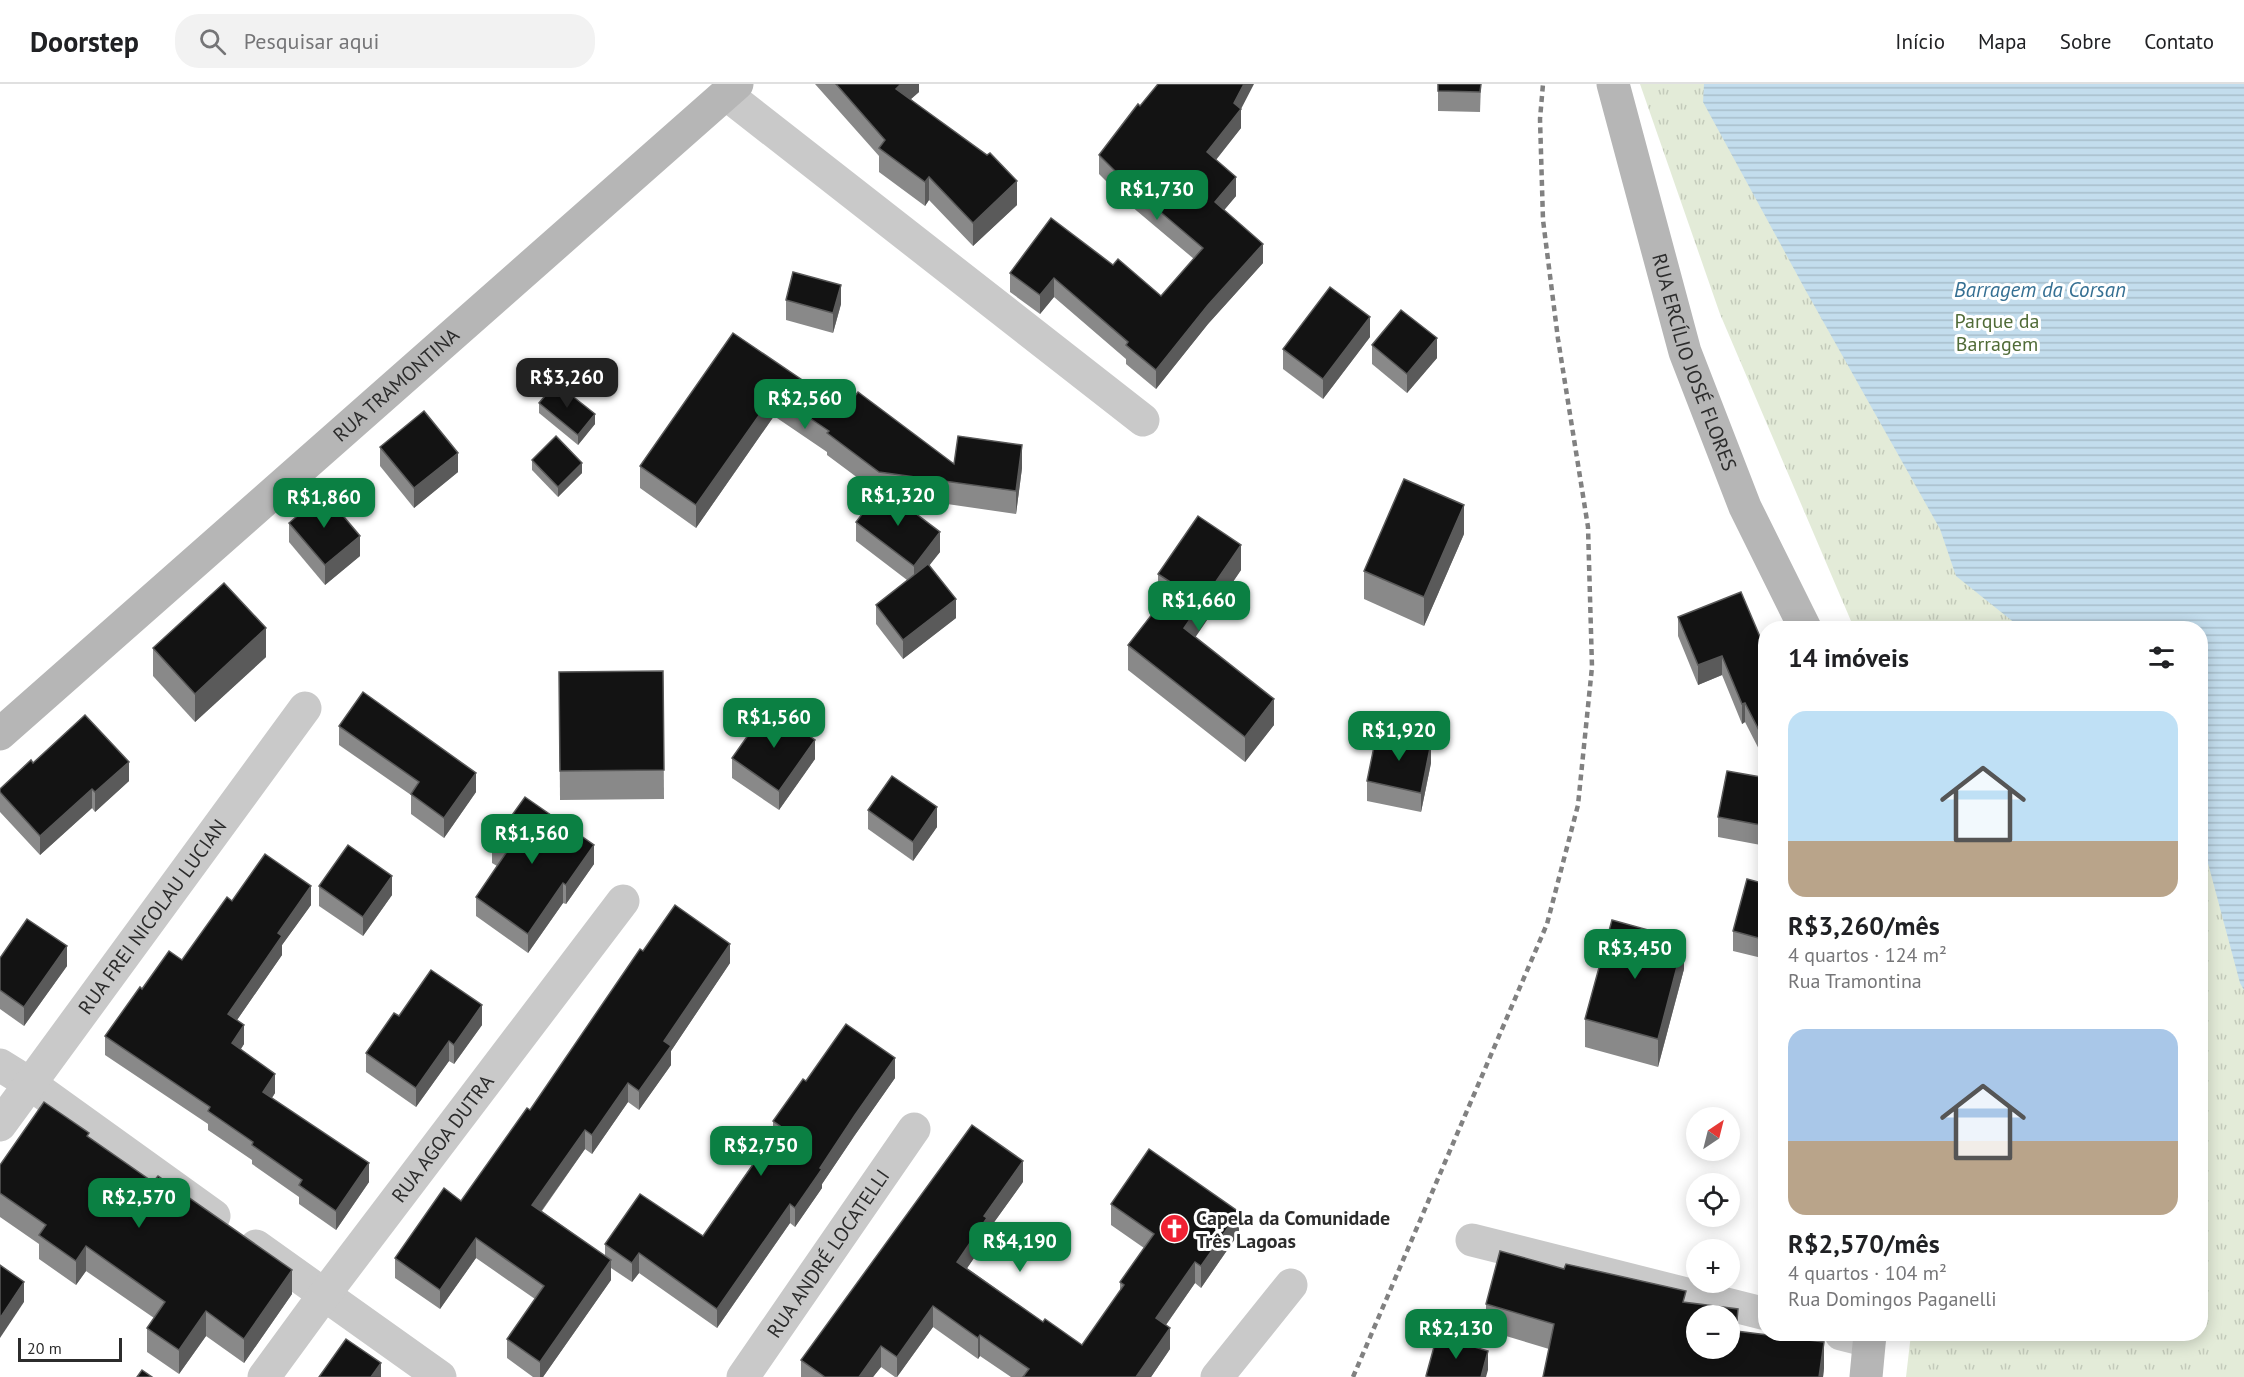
<!DOCTYPE html>
<html lang="pt">
<head>
<meta charset="utf-8">
<style>
	body { margin:0; font-family:"PT Sans",sans-serif; background:#f2f2f2; color:#202124; height:100vh; display:flex; flex-direction:column; font-size:22px; white-space:nowrap }
	* { box-sizing:border-box; margin:0 }
	p { font-size:20px; color:#757577 }
	.icon { flex:none; width:33px; height:33px; fill:none; stroke:currentColor; stroke-width:2; stroke-linecap:round; stroke-linejoin:round }
	.map { position:relative; flex:1; overflow:hidden }
	.details { position:absolute; left:1758px; top:537px; width:450px; height:720px; display:flex; flex-direction:column; background:#fff; border-radius:24px; box-shadow:0 3px 15px #0003 }
	.details>* { flex:none }
	.needle { width:39px; rotate:35deg }
	.fabs { position:absolute; left:1686px; top:1023px; display:grid; gap:12px }
	.fabs a { display:grid; place-items:center; width:54px; height:54px; border-radius:50%; background:#fff; box-shadow:0 3px 15px #0003; font-size:30px }
	.scale { position:absolute; left:18px; bottom:15px; width:104px; box-sizing:border-box; padding-left:6px; border:3px solid #2c2c2c; border-top:0; font-size:16px; line-height:21px; white-space:nowrap; color:#2c2c2c; -webkit-text-stroke:4px #fff; paint-order:stroke }
	.price { position:absolute; translate:-50% -51px; padding:0 14px; border-radius:12px; background:#0b8043; color:#fff; font-size:20px; line-height:39px; filter:drop-shadow(0 2px 3px #0008) }
	.price::after { content:''; position:absolute; left:50%; top:36px; width:18px; height:14px; margin-left:-9px; background:inherit; clip-path:polygon(0 0,100% 0,50% 100%) }
	.price.on { background:#222; color:#fff }
	ul { padding:0; list-style:none }
	li { display:grid; align-content:center; gap:12px; height:318px; padding:0 30px }
	li span { display:grid; place-items:center; height:186px; border-radius:18px; color:#555 }
	li>.icon { margin-inline-start:auto }
	span .icon { width:108px; height:108px; fill:#fffc; stroke-width:1 }
	li b { font-size:26px }
	h2 { display:flex; justify-content:space-between; align-items:center; height:72px; padding:0 30px; font-size:26px }
	header { display:flex; align-items:center; gap:36px; box-sizing:border-box; height:84px; padding:0 30px; background:#fff; border-bottom:2px solid #e0e0e0 }
	header strong { font-size:28px }
	nav { display:flex; gap:33px; margin-inline-start:auto; font-size:21px }
	.search { width:420px; height:54px; background:#f2f2f2; display:flex; align-items:center; gap:15px; box-sizing:border-box; padding:0 21px; border-radius:24px; color:#757577; font-size:22px }
	.map>svg:first-child { display:block }
	.park { fill:url(#park-tufts) }
	.water { fill:url(#water-rules) }
	.lines { fill:none; stroke-linecap:round; stroke-linejoin:round }
	.street { stroke:#c9c9c9; stroke-width:33 }
	.secondary { stroke:#b6b6b6; stroke-width:33 }
	.rail { stroke:#818181; stroke-width:4.5; stroke-dasharray:6 4.5; stroke-linecap:butt }
	.wall { fill:#898989 }
	.shaded-wall { fill:#5a5a5a }
	.building { fill:#131313; stroke:#5a5a5a; stroke-width:1.5; fill-rule:evenodd }
	.labels { text-anchor:middle; stroke-width:6; stroke-linejoin:round; paint-order:stroke }
	.park-label { font-size:20px; fill:#506b37; stroke:#fff }
	.street-label { font-size:20px; fill:#2c2c2c; stroke:#fff }
	.poi-label { font-size:20px; font-weight:bold; fill:#2c2c2c; stroke:#fff; text-anchor:start }
	.water-label { font-size:21px; font-style:italic; fill:#367093; stroke:#fff }
</style>
</head>
<body>
<header>
<strong>Doorstep</strong>
<div class="search"><svg class="icon" aria-label="search" viewBox="0 0 24 24"><circle cx="10" cy="10" r="6"/><path d="M15 15l6 6"/></svg>Pesquisar aqui</div>
<nav><a>Início</a><a>Mapa</a><a>Sobre</a><a>Contato</a></nav>
</header>
<div class="map">
<svg width="2244" height="1293" viewBox="0 0 2244 1293">
	<defs>
		<pattern id="park-tufts" width="24" height="20" patternUnits="userSpaceOnUse" patternTransform="scale(1.5)"><rect width="24" height="20" fill="#e3ebd8"/><path d="M3 7l-1-3M5 7V3M7 7l1-3M15 17l-1-3M17 17v-4M19 17l1-3" fill="none" stroke="#c3caba"/></pattern>
		<pattern id="water-rules" width="6" height="5" patternUnits="userSpaceOnUse" patternTransform="scale(1.5)"><rect width="6" height="5" fill="#c3dded"/><path d="M0 2.5h6" fill="none" stroke="#a8becb"/></pattern>
	</defs>
	<rect width="100%" height="100%" fill="#fff"/>
	<polygon class="park" points="1640,0 2244,0 2244,1293 1906,1293 1911,1250 2200,1250 2200,544 1854,544 1720,230"/>
	<polygon class="water" points="1704,0 2244,0 2244,906 2240,899 2201,753 2200,544 2021,544 1956,492 1940,445 1806,207 1703,18"/>
	<g class="lines">
		<g class="street">
			<polyline points="726,10 1143,336"/>
			<polyline points="0,981 29,999 214,1132"/>
			<path id="s1" d="M 0,1041 L 305,624"/>
			<polyline points="1472,1156 1766,1230"/>
			<polyline points="256,1162 440,1293"/>
			<polyline points="1841,1250 1869,1257"/>
			<path id="s2" d="M 264,1293 L 324,1211 L 623,817"/>
			<path id="s3" d="M 743,1293 L 914,1045"/>
			<polyline points="1217,1293 1291,1201"/>
		</g>
		<g class="secondary">
			<path id="s4" d="M 1613,0 L 1685,268 L 1745,423 L 1805,544"/>
			<path id="s5" d="M 0,650 L 737,0"/>
			<polyline points="1866,1293 1870,1250"/>
		</g>
		<polyline class="rail" points="1353,1293 1547,840 1578,721 1592,583 1588,443 1558,255 1543,136 1540,35 1543,0"/>
	</g>
	<g class="wall">
		<polygon points="815,0 919,0 919,8 911,15 1017,121 973,162 929,116 925,122 879,88 879,72"/>
		<polygon points="1438,0 1481,0 1480,28 1438,27"/>
		<polygon points="1140,22 1241,24 1241,44 1216,76 1236,112 1224,126 1263,179 1208,240 1156,305 1126,280 1126,275 1054,213 1040,230 1010,208 1010,189 1113,181 1161,212 1194,175 1131,122 1099,90 1099,71"/>
		<polygon points="786,216 841,220 833,249 786,236"/>
		<polygon points="733,249 845,325 954,380 1022,384 1016,430 892,412 940,468 929,481 956,534 903,575 876,540 876,521 907,496 856,457 856,438 878,409 827,371 827,368 774,332 696,444 640,404 640,382"/>
		<polygon points="1370,253 1323,315 1283,285 1283,265"/>
		<polygon points="1372,261 1437,274 1407,309 1372,280"/>
		<polygon points="539,319 595,340 578,361 539,329"/>
		<polygon points="380,363 458,388 414,424 380,382"/>
		<polygon points="532,376 582,389 558,413 532,386"/>
		<polygon points="289,439 360,472 325,501 289,458"/>
		<polygon points="1464,450 1424,542 1364,515 1364,487"/>
		<polygon points="1241,486 1195,553 1274,641 1245,678 1128,586 1128,561 1162,517 1158,515 1158,490"/>
		<polygon points="1678,533 1766,567 1766,679 1745,638 1742,640 1722,591 1698,601 1678,552"/>
		<polygon points="153,564 266,573 195,638 153,592"/>
		<polygon points="663,587 664,715 560,716 559,588"/>
		<polygon points="339,642 476,708 444,754 411,730 411,711 339,661"/>
		<polygon points="732,674 815,675 779,726 732,694"/>
		<polygon points="33,679 129,697 95,728 92,724 40,771 0,728 0,705"/>
		<polygon points="1431,679 1421,728 1367,717 1367,697"/>
		<polygon points="1766,694 1766,762 1718,753 1718,733"/>
		<polygon points="868,726 937,743 913,777 868,745"/>
		<polygon points="492,759 594,780 566,820 563,819 528,869 476,832 476,813 497,782 492,779"/>
		<polygon points="1766,800 1766,875 1733,867 1733,847"/>
		<polygon points="319,802 392,811 363,852 319,822"/>
		<polygon points="232,817 311,821 282,861 282,871 237,936 244,960 241,965 275,1009 272,1014 369,1098 336,1146 299,1120 299,1113 252,1080 252,1076 208,1046 208,1040 105,971 105,952 142,905 182,876"/>
		<polygon points="643,867 730,879 671,967 671,981 639,1026 628,1018 592,1070 585,1065 542,1127 605,1172 605,1160 703,1152 773,1051 773,1037 806,997 895,994 855,1051 822,1100 822,1104 795,1143 790,1139 717,1244 639,1189 632,1198 611,1184 611,1196 543,1293 533,1293 507,1274 507,1255 535,1215 476,1174 440,1225 395,1194 395,1174 461,1117 530,1026"/>
		<polygon points="0,874 67,882 24,942 0,925"/>
		<polygon points="1684,885 1658,983 1585,963 1585,935"/>
		<polygon points="399,932 482,941 454,980 449,977 416,1023 366,988 366,969"/>
		<polygon points="89,1054 292,1210 244,1279 206,1252 179,1290 147,1268 147,1244 154,1234 86,1187 76,1201 39,1175 39,1160 0,1133 0,1081"/>
		<polygon points="1023,1098 987,1148 987,1155 967,1184 1043,1238 1082,1261 1120,1207 1120,1198 1144,1164 1111,1141 1111,1120 1239,1149 1201,1204 1195,1199 1166,1241 1170,1265 1151,1293 1011,1293 980,1272 978,1275 933,1243 897,1293 895,1293 881,1283 873,1293 801,1293 801,1276"/>
		<polygon points="1766,1166 1766,1204 1761,1204 1761,1184"/>
		<polygon points="1564,1185 1686,1219 1738,1247 1824,1284 1823,1293 1543,1293 1549,1265 1486,1246 1486,1220"/>
	</g>
	<g class="shaded-wall">
		<polygon points="901,0 919,0 919,8 896,28 896,5"/>
		<polygon points="1244,0 1254,0 1240,27 1241,25 1241,44 1207,87 1207,68"/>
		<polygon points="929,93 929,116 925,122 925,98"/>
		<polygon points="1236,93 1236,112 1215,137 1215,118"/>
		<polygon points="1017,97 1017,121 973,162 973,139"/>
		<polygon points="1263,160 1263,179 1208,240 1156,305 1156,286 1208,221"/>
		<polygon points="1054,194 1054,213 1040,230 1040,211"/>
		<polygon points="841,201 841,220 833,249 833,229"/>
		<polygon points="1370,233 1370,253 1323,315 1323,295"/>
		<polygon points="1437,254 1437,274 1407,309 1407,290"/>
		<polygon points="774,310 774,332 696,444 696,421"/>
		<polygon points="595,330 595,340 578,361 578,351"/>
		<polygon points="1022,361 1022,384 1016,430 1016,407"/>
		<polygon points="458,369 458,388 414,424 414,404"/>
		<polygon points="582,379 582,389 558,413 558,403"/>
		<polygon points="1464,421 1464,450 1424,542 1424,513"/>
		<polygon points="940,448 940,468 914,501 914,482"/>
		<polygon points="360,452 360,472 325,501 325,481"/>
		<polygon points="1241,461 1241,486 1184,570 1184,544"/>
		<polygon points="956,515 956,534 903,575 903,556"/>
		<polygon points="266,544 266,573 195,638 195,610"/>
		<polygon points="1722,572 1722,591 1698,601 1698,581"/>
		<polygon points="1274,615 1274,641 1245,678 1245,653"/>
		<polygon points="1745,619 1745,638 1742,640 1742,620"/>
		<polygon points="815,656 815,675 779,726 779,707"/>
		<polygon points="1431,659 1431,679 1421,728 1421,709"/>
		<polygon points="129,678 129,697 95,728 95,708"/>
		<polygon points="476,689 476,708 444,754 444,734"/>
		<polygon points="92,705 92,724 40,771 40,752"/>
		<polygon points="937,723 937,743 913,777 913,758"/>
		<polygon points="594,761 594,780 566,820 566,801"/>
		<polygon points="392,792 392,811 363,852 363,833"/>
		<polygon points="563,799 563,819 528,869 528,850"/>
		<polygon points="311,802 311,821 282,861 282,871 228,949 228,930 278,849"/>
		<polygon points="1684,856 1684,885 1658,983 1658,955"/>
		<polygon points="730,860 730,879 671,967 671,981 639,1026 639,1007 664,957"/>
		<polygon points="67,862 67,882 24,942 24,923"/>
		<polygon points="482,921 482,941 454,980 454,961"/>
		<polygon points="244,941 244,960 232,978 232,959"/>
		<polygon points="449,957 449,977 416,1023 416,1004"/>
		<polygon points="895,974 895,994 855,1051 822,1100 822,1104 795,1143 795,1124 820,1084 855,1031"/>
		<polygon points="275,990 275,1009 263,1027 263,1008"/>
		<polygon points="628,999 628,1018 592,1070 592,1051"/>
		<polygon points="585,1046 585,1065 532,1140 532,1121"/>
		<polygon points="1023,1077 1023,1098 987,1148 987,1155 957,1199 957,1178 984,1132"/>
		<polygon points="369,1079 369,1098 336,1146 336,1127"/>
		<polygon points="790,1120 790,1139 717,1244 717,1225"/>
		<polygon points="1239,1128 1239,1149 1201,1204 1201,1182"/>
		<polygon points="476,1154 476,1174 440,1225 440,1206"/>
		<polygon points="86,1162 86,1187 76,1201 76,1177"/>
		<polygon points="639,1169 639,1189 632,1198 632,1179"/>
		<polygon points="611,1176 611,1196 543,1293 540,1293 540,1278"/>
		<polygon points="1195,1178 1195,1199 1156,1255 1156,1234"/>
		<polygon points="292,1186 292,1210 244,1279 244,1255"/>
		<polygon points="24,1198 24,1218 0,1254 0,1234"/>
		<polygon points="933,1222 933,1243 897,1293 897,1273"/>
		<polygon points="1738,1225 1738,1252 1736,1247"/>
		<polygon points="206,1227 206,1252 179,1290 179,1266"/>
		<polygon points="1170,1244 1170,1265 1151,1293 1136,1293"/>
		<polygon points="980,1251 980,1272 978,1275 978,1254"/>
		<polygon points="1824,1258 1824,1284 1823,1293 1819,1293"/>
		<polygon points="881,1262 881,1283 873,1293 859,1293"/>
		<polygon points="1488,1267 1488,1286 1486,1293 1481,1293"/>
		<polygon points="381,1279 381,1293 371,1293"/>
	</g>
	<g class="building">
		<polygon points="836,0 901,0 896,5 987,71 990,69 1017,97 973,139 929,93 925,98 879,64 885,56"/>
		<polygon points="1158,0 1244,0 1234,19 1241,25 1207,68 1236,93 1215,118 1263,160 1208,221 1156,286 1126,261 1128,258 1054,194 1040,211 1010,189 1051,134 1113,181 1118,175 1161,212 1203,164 1131,103 1099,71 1138,20 1140,22"/>
		<polygon points="1438,0 1481,0 1480,8 1438,7"/>
		<polygon points="793,188 841,201 833,229 786,216"/>
		<polygon points="1330,203 1370,233 1323,295 1283,265"/>
		<polygon points="1401,226 1437,254 1407,290 1372,261"/>
		<polygon points="733,249 845,325 858,308 954,380 958,352 1022,361 1016,407 879,388 827,349 829,347 774,310 696,421 640,382"/>
		<polygon points="556,299 595,330 578,351 539,319"/>
		<polygon points="424,327 458,369 414,404 380,363"/>
		<polygon points="556,352 582,379 558,403 532,376"/>
		<polygon points="1404,395 1464,421 1424,513 1364,487"/>
		<polygon points="882,404 940,448 914,482 856,438"/>
		<polygon points="324,409 360,452 325,481 289,439"/>
		<polygon points="1198,432 1241,461 1184,544 1274,615 1245,653 1128,561 1175,501 1158,490"/>
		<polygon points="928,480 956,515 903,556 876,521"/>
		<polygon points="224,499 266,544 195,610 153,564"/>
		<polygon points="1741,508 1766,567 1766,660 1745,619 1742,620 1722,572 1698,581 1678,533"/>
		<polygon points="663,587 664,686 560,687 559,588"/>
		<polygon points="363,608 476,689 444,734 411,710 419,698 339,642"/>
		<polygon points="768,623 815,656 779,707 732,674"/>
		<polygon points="85,631 129,678 95,708 92,705 40,752 0,708 0,705 31,676 33,679"/>
		<polygon points="1377,648 1431,659 1421,709 1367,697"/>
		<polygon points="1727,687 1766,694 1766,742 1718,733"/>
		<polygon points="892,692 937,723 913,758 868,726"/>
		<polygon points="525,713 594,761 566,801 563,799 528,850 476,813 506,769 492,759"/>
		<polygon points="348,761 392,792 363,833 319,802"/>
		<polygon points="265,770 311,802 278,849 282,852 228,930 244,941 232,959 275,990 263,1008 369,1079 336,1127 299,1101 302,1096 252,1061 253,1058 208,1027 210,1023 105,952 140,903 142,905 169,867 182,876 227,813 232,817"/>
		<polygon points="1747,795 1766,800 1766,856 1733,847"/>
		<polygon points="675,821 730,860 664,957 671,962 639,1007 628,999 592,1051 585,1046 532,1121 611,1176 540,1278 507,1255 544,1202 476,1154 440,1206 395,1174 444,1104 461,1117 527,1024 530,1026 640,865 643,867"/>
		<polygon points="27,835 67,862 24,923 0,906 0,874"/>
		<polygon points="1612,836 1684,856 1658,955 1585,935"/>
		<polygon points="431,886 482,921 454,961 449,957 416,1004 366,969 394,929 399,932"/>
		<polygon points="846,940 895,974 855,1031 820,1084 822,1085 795,1124 790,1120 717,1225 639,1169 632,1179 605,1160 640,1110 703,1152 780,1042 773,1037 803,995 806,997"/>
		<polygon points="44,1018 89,1049 87,1052 153,1098 158,1092 292,1186 244,1255 206,1227 179,1266 147,1244 165,1218 86,1162 76,1177 39,1151 46,1141 0,1109 0,1081"/>
		<polygon points="972,1041 1023,1077 984,1132 987,1134 957,1178 1043,1238 1045,1235 1082,1261 1124,1201 1120,1198 1154,1150 1111,1120 1149,1065 1239,1128 1201,1182 1195,1178 1156,1234 1170,1244 1136,1293 1023,1293 1029,1285 980,1251 978,1254 933,1222 897,1273 881,1262 859,1293 825,1293 801,1276"/>
		<polygon points="1766,1166 1766,1185 1761,1184"/>
		<path d="M 1500,1167 L 1564,1185 L 1566,1180 L 1686,1207 L 1683,1218 L 1738,1225 L 1736,1247 L 1824,1258 L 1819,1293 L 1543,1293 L 1554,1240 L 1486,1220 ZM 1696,1232 L 1730,1232 L 1730,1264 L 1696,1264 Z"/>
		<polygon points="0,1181 24,1198 0,1234"/>
		<polygon points="1437,1252 1488,1267 1481,1293 1430,1293 1426,1292"/>
		<polygon points="346,1255 381,1279 371,1293 319,1293"/>
		<polygon points="142,1286 152,1293 137,1293"/>
	</g>
	<defs>
		<symbol id="church-disc" viewBox="-11 -11 22 22"><circle r="9.5" fill="#f02133" stroke="#fff"/><path d="M-1.2-6h2.4v3.5h3.3v2.4h-3.3V6h-2.4V-.1h-3.3v-2.4h3.3Z" fill="#fff"/></symbol>
	</defs>
	<g fill-rule="evenodd">
		<use href="#church-disc" x="1158" y="1128" width="33" height="33"/>
	</g>
	<g class="labels">
		<g class="park-label">
			<text x="1997" y="244">Parque da<tspan x="1997" dy="23">Barragem</tspan></text>
		</g>
		<g class="street-label">
			<text dy="7" stroke="none"><textPath href="#s4" startOffset="290">RUA ERCÍLIO JOSÉ FLORES</textPath></text>
			<text dy="7" stroke="none"><textPath href="#s5" startOffset="528">RUA TRAMONTINA</textPath></text>
			<text dy="7" stroke="none"><textPath href="#s1" startOffset="258">RUA FREI NICOLAU LUCIAN</textPath></text>
			<text dy="7" stroke="none"><textPath href="#s2" startOffset="298">RUA AGOA DUTRA</textPath></text>
			<text dy="7" stroke="none"><textPath href="#s3" startOffset="150">RUA ANDRÉ LOCATELLI</textPath></text>
		</g>
		<g class="poi-label">
			<text x="1196" y="1141">Capela da Comunidade<tspan x="1196" dy="23">Três Lagoas</tspan></text>
		</g>
		<g class="water-label">
			<text x="2040" y="213">Barragem da Corsan</text>
		</g>
	</g>
</svg>
<div class="fabs">
<a><svg class="needle" viewBox="-14 -14 28 28"><path d="M0-13l5 13h-10z" fill="#e53935"/><path d="M0 13l5-13h-10z" fill="#757577"/></svg></a>
<a><svg class="icon" aria-label="locate" viewBox="0 0 24 24"><circle cx="12" cy="12" r="6"/><path d="M12 2v4M12 18v4M2 12h4M18 12h4"/></svg></a>
<a>+</a>
<a>−</a>
</div>
<div class="scale">20 m</div>
<b class="price" style="left:1157px;top:137px">R$1,730</b>
<b class="price on" style="left:567px;top:325px">R$3,260</b>
<b class="price" style="left:805px;top:346px">R$2,560</b>
<b class="price" style="left:898px;top:443px">R$1,320</b>
<b class="price" style="left:324px;top:445px">R$1,860</b>
<b class="price" style="left:1199px;top:548px">R$1,660</b>
<b class="price" style="left:774px;top:665px">R$1,560</b>
<b class="price" style="left:1399px;top:678px">R$1,920</b>
<b class="price" style="left:532px;top:781px">R$1,560</b>
<b class="price" style="left:1635px;top:896px">R$3,450</b>
<b class="price" style="left:761px;top:1093px">R$2,750</b>
<b class="price" style="left:139px;top:1145px">R$2,570</b>
<b class="price" style="left:1020px;top:1189px">R$4,190</b>
<b class="price" style="left:1456px;top:1276px">R$2,130</b>
<section class="details">
<h2>14 imóveis<svg class="icon" aria-label="filters" viewBox="0 0 24 24"><path d="M4 7h16M4 17h16"/><circle cx="9" cy="7" r="2"/><circle cx="15" cy="17" r="2"/></svg></h2>
<ul>
<li><span style="background:linear-gradient(#bfe0f5 70%,#b9a48a 0)"><svg class="icon" aria-label="home" viewBox="0 0 24 24"><path d="M3 11l9-7 9 7M6 9v11h12V9"/></svg></span><div><b>R$3,260/mês</b><p>4 quartos · 124 m²</p><p>Rua Tramontina</p></div></li>
<li><span style="background:linear-gradient(#a9c7e8 60%,#b9a48a 0)"><svg class="icon" aria-label="home" viewBox="0 0 24 24"><path d="M3 11l9-7 9 7M6 9v11h12V9"/></svg></span><div><b>R$2,570/mês</b><p>4 quartos · 104 m²</p><p>Rua Domingos Paganelli</p></div></li>
</ul>
</section>
</div>
</body>
</html>
